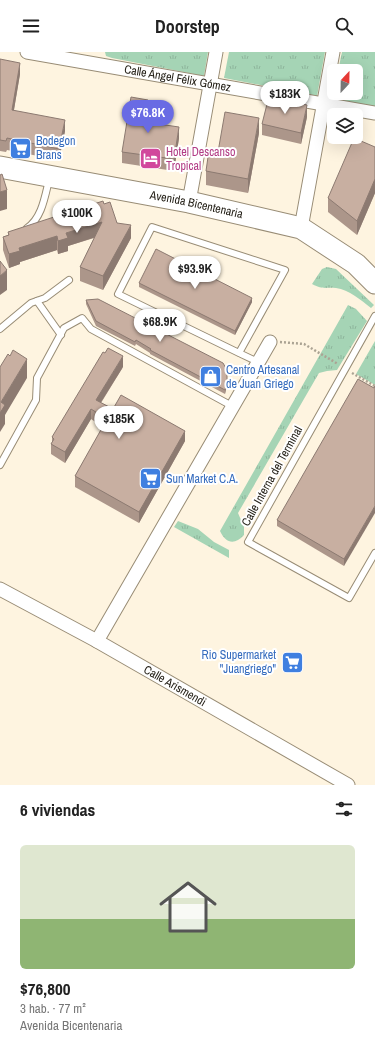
<!DOCTYPE html>
<html lang="es">
<head>
<meta charset="utf-8">
<style>
	body { margin:0; font-family:"Archivo Narrow",sans-serif; background:#f6f6f6; color:#222; height:100vh; display:flex; flex-direction:column; font-size:15px; white-space:nowrap }
	* { box-sizing:border-box; margin:0 }
	p { font-size:13px; color:#767676 }
	.icon { flex:none; width:22px; height:22px; fill:none; stroke:currentColor; stroke-width:2; stroke-linecap:round; stroke-linejoin:round }
	.map { position:relative; height:733px; overflow:hidden }
	.drawer { display:flex; flex-direction:column; background:#fff; flex:1 }
	.drawer>* { flex:none }
	.needle { width:26px; rotate:22deg }
	.controls { position:absolute; left:327px; top:12px; display:grid; gap:8px }
	.controls a { display:grid; place-items:center; width:36px; height:36px; border-radius:6px; background:#fff; box-shadow:0 4px 16px #0002; font-size:20px }
	.price { position:absolute; translate:-50% -34px; padding:0 9px; border-radius:14px; background:#fff; color:#222; font-size:13px; line-height:26px; filter:drop-shadow(0 1px 2px #0008) }
	.price::after { content:''; position:absolute; left:50%; top:24px; width:12px; height:9px; margin-left:-6px; background:inherit; clip-path:polygon(0 0,100% 0,50% 100%) }
	.price.current { background:#696be4; color:#fff }
	ul { padding:0; list-style:none }
	li { display:grid; align-content:center; gap:8px; height:212px; padding:0 20px }
	li+li { border-top:1px solid #e0e0e0 }
	li span { display:grid; place-items:center; height:124px; border-radius:6px; color:#555 }
	li>.icon { margin-inline-start:auto }
	span .icon { width:72px; height:72px; fill:#fffc; stroke-width:1 }
	li b { font-size:17px }
	h2 { display:flex; justify-content:space-between; align-items:center; height:48px; padding:0 20px; font-size:17px }
	header { display:flex; justify-content:space-between; align-items:center; height:52px; padding:0 20px; background:#fff; font-size:18px; font-weight:800 }
	.map>svg:first-child { display:block }
	.grass { fill:url(#grass-tufts) }
	.lines { fill:none; stroke-linecap:round; stroke-linejoin:round }
	.lane-casing { stroke:#988c75; stroke-width:8 }
	.street-casing { stroke:#988c75; stroke-width:15 }
	.primary-casing { stroke:#988c75; stroke-width:23 }
	.path { stroke:#aba393; stroke-width:2.5; stroke-dasharray:2 2; stroke-linecap:butt }
	.lane { stroke:#fff; stroke-width:6 }
	.street { stroke:#fff; stroke-width:13 }
	.primary { stroke:#fff; stroke-width:21 }
	.wall { fill:#ac968a }
	.shaded-wall { fill:#8c7a71 }
	.building { fill:#c8afa1; stroke:#8c7a71 }
	.labels { text-anchor:middle; stroke-width:4; stroke-linejoin:round; paint-order:stroke }
	.street-label { font-size:12px; fill:#201c13; stroke:#fff }
	.shop-label { font-size:12px; fill:#366cbe; stroke:#fff; text-anchor:start }
	.hotel-label { font-size:12px; fill:#b23c85; stroke:#fff; text-anchor:start }
</style>
</head>
<body>
<header><svg class="icon" aria-label="menu" viewBox="0 0 24 24"><path d="M4 6h16M4 12h16M4 18h16"/></svg>Doorstep<svg class="icon" aria-label="search" viewBox="0 0 24 24"><circle cx="10" cy="10" r="6"/><path d="M15 15l6 6"/></svg></header>
<div class="map">
<svg width="375" height="733" viewBox="0 0 375 733">
	<defs>
		<pattern id="grass-tufts" width="24" height="20" patternUnits="userSpaceOnUse"><rect width="24" height="20" fill="#a5d4b5"/><path d="M3 7l-1-3M5 7V3M7 7l1-3M15 17l-1-3M17 17v-4M19 17l1-3" fill="none" stroke="#8eb59b"/></pattern>
	</defs>
	<rect width="100%" height="100%" fill="#fef4e0"/>
	<g class="grass">
		<polygon points="105,0 208,0 204,24 112,6 106,4"/>
		<polygon points="229,0 325,0 317,44 224,26"/>
		<polygon points="342,0 375,0 375,55 333,47 334,41 356,41 356,19 338,19"/>
		<path d="M 327,215 L 336,217 L 374,253 L 371,256 C 361,248 349,238 336,236 C 324,235 324,238 312,232 L 322,217 Z"/>
		<path d="M 348,253 L 356,257 L 367,269 L 337,318 L 327,319 L 319,321 L 238,461 L 244,475 L 244,483 C 235,493 226,492 220,479 Z"/>
		<polygon points="375,289 375,333 356,322"/>
		<polygon points="178,469 198,477 214,490 229,498 229,506 174,475"/>
	</g>
	<g class="lines">
		<defs>
			<g id="lane">
				<path d="M 27,176 C 42,166 45,144 49,128"/>
				<polyline points="37,249 61,283"/>
				<polyline points="375,264 248,490 349,546 375,501"/>
				<polyline points="0,277 31,251 45,246 69,228"/>
				<polyline points="239,301 285,218 152,175 118,242 239,301 258,310"/>
				<polyline points="0,413 36,348 37,326 64,276 82,266 91,277 232,354"/>
			</g>
			<g id="street">
				<path id="s1" d="M 27,0 L 375,61"/>
				<polyline points="189,150 216,0"/>
				<polyline points="301,176 333,0"/>
				<path id="s2" d="M 0,537 L 97,589 L 348,733"/>
				<polyline points="97,589 270,290"/>
			</g>
			<g id="primary">
				<path id="s3" d="M 0,115 L 189,150 L 301,176 L 356,212 L 375,231"/>
			</g>
		</defs>
		<use href="#lane" class="lane-casing"/>
		<use href="#street" class="street-casing"/>
		<use href="#primary" class="primary-casing"/>
		<g class="path">
			<polyline points="280,290 304,292 338,312"/>
			<polyline points="352,321 375,334"/>
		</g>
		<use href="#lane" class="lane"/>
		<use href="#street" class="street"/>
		<use href="#primary" class="primary"/>
	</g>
	<g class="wall">
		<polygon points="0,7 20,22 14,58 65,79 59,108 7,98 6,100 0,99"/>
		<polygon points="148,60 146,70 179,86 174,119 122,111 122,100"/>
		<polygon points="307,65 301,92 262,83 262,72"/>
		<polygon points="259,81 248,141 206,133 206,119"/>
		<polygon points="375,95 375,141 357,183 328,160 328,146"/>
		<polygon points="104,152 117,171 131,186 103,238 80,229 80,215 94,186 68,194 68,199 58,202 57,198 20,210 20,212 9,216 3,198 3,185 8,183 8,180"/>
		<polygon points="139,231 252,250 235,283 139,235"/>
		<polygon points="86,248 227,318 227,331 225,342 150,302 150,301 136,292 135,294 96,274 86,252"/>
		<polygon points="123,315 101,351 113,357 185,389 139,471 75,435 75,424 103,375 91,367 65,411 51,402 51,392 52,390 52,385"/>
		<polygon points="374,336 344,514 277,474 277,468"/>
	</g>
	<g class="shaded-wall">
		<polygon points="20,11 20,22 12,69 12,58"/>
		<polygon points="148,48 148,60 145,81 145,70"/>
		<polygon points="307,53 307,65 301,92 301,81"/>
		<polygon points="259,66 259,81 248,141 248,127"/>
		<polygon points="65,68 65,79 59,108 59,97"/>
		<polygon points="179,75 179,86 174,119 174,107"/>
		<polygon points="375,127 375,141 357,183 357,169"/>
		<polygon points="7,138 7,157 0,159 0,140"/>
		<polygon points="102,170 102,183 68,194 68,199 58,202 58,189 66,181"/>
		<polygon points="131,173 131,186 103,238 103,224"/>
		<polygon points="57,184 57,198 20,210 20,212 9,216 9,202 19,196"/>
		<polygon points="7,218 7,238 0,243 0,224"/>
		<polygon points="252,246 252,250 235,283 235,279"/>
		<polygon points="123,304 123,315 96,358 96,348"/>
		<polygon points="27,307 27,326 5,363 5,372 0,380 0,361 1,350"/>
		<polygon points="227,327 227,331 225,342 225,338"/>
		<polygon points="91,357 91,367 65,411 65,400"/>
		<polygon points="185,379 185,389 139,471 139,460"/>
		<polygon points="375,454 375,461 344,514 344,507"/>
	</g>
	<g class="building">
		<polygon points="0,7 20,11 12,58 65,68 59,97 7,86 6,89 0,88"/>
		<polygon points="269,44 307,53 301,81 262,72"/>
		<polygon points="131,45 148,48 145,70 179,75 174,107 122,100"/>
		<polygon points="225,60 259,66 248,127 206,119 209,98 218,100"/>
		<polygon points="354,86 375,95 375,127 357,169 328,146"/>
		<polygon points="2,122 7,138 0,140 0,123"/>
		<polygon points="103,149 104,152 110,150 117,171 131,173 103,224 80,215 102,170 66,181 68,186 58,189 57,184 19,196 20,199 9,202 3,185 9,183 8,180"/>
		<polygon points="156,197 252,246 235,279 139,231"/>
		<polygon points="0,209 7,218 0,224"/>
		<polygon points="98,247 223,311 227,318 227,327 225,338 150,298 151,297 136,288 135,290 96,269 86,248"/>
		<polygon points="108,296 123,304 96,348 113,357 121,343 185,379 139,460 75,424 107,367 91,357 65,400 51,392 54,387 52,385 103,300 105,301"/>
		<polygon points="13,298 27,307 1,350 5,353 0,361 0,315 8,302 10,304"/>
		<polygon points="358,327 374,336 375,334 375,454 344,507 277,468"/>
	</g>
	<defs>
		<symbol id="supermarket-square" viewBox="-11 -11 22 22"><rect x="-9" y="-9" width="18" height="18" rx="4" fill="#3f7fe0" stroke="#fff"/><path d="M-6-5.5h2.5l.6 2H6L4.5 2H-2.5L-4.4-4H-6ZM-1.5 3.2a1.3 1.3 0 1 0 .1 0ZM3 3.2a1.3 1.3 0 1 0 .1 0Z" fill="#fff"/></symbol>
		<symbol id="hotel-square" viewBox="-11 -11 22 22"><rect x="-9" y="-9" width="18" height="18" rx="4" fill="#d1479c" stroke="#fff"/><path d="M-6-4.5h1.5V1H6V5H4.5V3h-9V5H-6ZM-4 0a1.8 1.8 0 1 1 3.6 0ZM.5 0V-2.5h3Q6-2.5 6 0Z" fill="#fff"/></symbol>
		<symbol id="shop-square" viewBox="-11 -11 22 22"><rect x="-9" y="-9" width="18" height="18" rx="4" fill="#3f7fe0" stroke="#fff"/><path d="M-5-2.5h2.3a2.7 3.5 0 0 1 5.4 0H5L5.5 6h-11ZM-1.5-2.5h3a1.5 2.3 0 0 0-3 0Z" fill="#fff"/></symbol>
	</defs>
	<g fill-rule="evenodd">
		<use href="#supermarket-square" x="8" y="84" width="25" height="25"/>
		<use href="#hotel-square" x="138" y="94" width="25" height="25"/>
		<use href="#shop-square" x="198" y="312" width="25" height="25"/>
		<use href="#supermarket-square" x="138" y="414" width="25" height="25"/>
		<use href="#supermarket-square" x="280" y="598" width="25" height="25"/>
	</g>
	<g class="labels">
		<g class="street-label">
			<text dy="4" stroke="none"><textPath href="#s1" startOffset="153">Calle Ángel Félix Gómez</textPath></text>
			<text dy="4" stroke="none"><textPath href="#s3" startOffset="200">Avenida Bicentenaria</textPath></text>
			<text transform="translate(272 424) rotate(-61)" y="4">Calle Interna del Terminal</text>
			<text dy="4" stroke="none"><textPath href="#s2" startOffset="200">Calle Arismendi</textPath></text>
		</g>
		<g class="shop-label">
			<text x="36" y="93">Bodegon<tspan x="36" dy="14">Brans</tspan></text>
			<text x="226" y="322">Centro Artesanal<tspan x="226" dy="14">de Juan Griego</tspan></text>
			<text x="166" y="431">Sun Market C.A.</text>
			<text x="276" y="607" text-anchor="end">Rio Supermarket<tspan x="276" dy="14">"Juangriego"</tspan></text>
		</g>
		<g class="hotel-label">
			<text x="166" y="104">Hotel Descanso<tspan x="166" dy="14">Tropical</tspan></text>
		</g>
	</g>
</svg>
<div class="controls">
<a><svg class="needle" viewBox="-14 -14 28 28"><path d="M0-13l5 13h-10z" fill="#e53935"/><path d="M0 13l5-13h-10z" fill="#767676"/></svg></a>
<a><svg class="icon" aria-label="layers" viewBox="0 0 24 24"><path d="M12 4l9 5-9 5-9-5zM3 14l9 5 9-5"/></svg></a>
</div>
<b class="price" style="left:285px;top:63px">$183K</b>
<b class="price current" style="left:148px;top:82px">$76.8K</b>
<b class="price" style="left:77px;top:182px">$100K</b>
<b class="price" style="left:195px;top:238px">$93.9K</b>
<b class="price" style="left:160px;top:291px">$68.9K</b>
<b class="price" style="left:119px;top:388px">$185K</b>
</div>
<section class="drawer">
<h2>6 viviendas<svg class="icon" aria-label="filters" viewBox="0 0 24 24"><path d="M4 7h16M4 17h16"/><circle cx="9" cy="7" r="2"/><circle cx="15" cy="17" r="2"/></svg></h2>
<ul>
<li><span style="background:linear-gradient(#dfe7d0 60%,#8fb573 0)"><svg class="icon" aria-label="home" viewBox="0 0 24 24"><path d="M3 11l9-7 9 7M6 9v11h12V9"/></svg></span><div><b>$76,800</b><p>3 hab. · 77 m²</p><p>Avenida Bicentenaria</p></div></li>
</ul>
</section>
</body>
</html>
